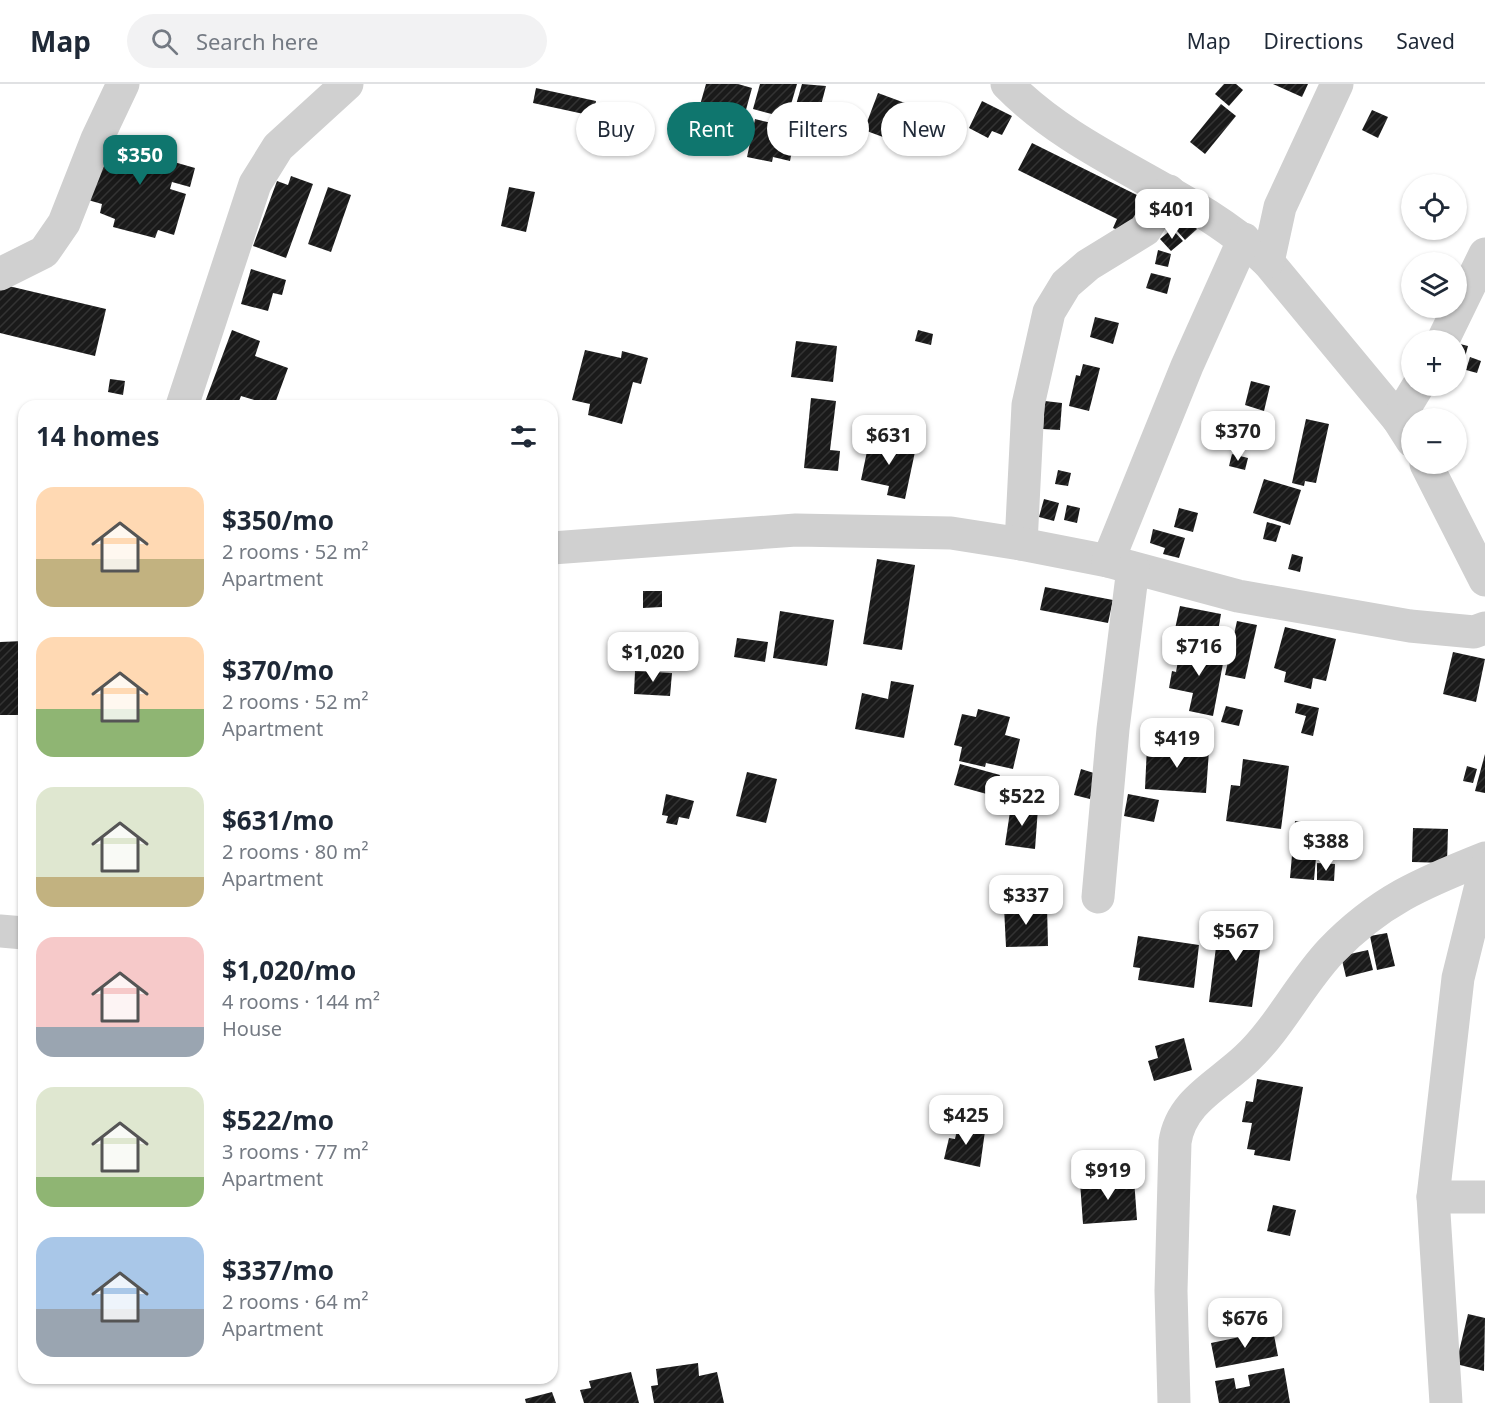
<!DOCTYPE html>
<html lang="en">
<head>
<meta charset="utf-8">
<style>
	body { margin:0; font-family:"Noto Sans",sans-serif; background:#f2f2f3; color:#1f2937; height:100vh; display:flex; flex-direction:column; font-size:22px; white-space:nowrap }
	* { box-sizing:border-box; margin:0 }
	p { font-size:20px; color:#747a83 }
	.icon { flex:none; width:33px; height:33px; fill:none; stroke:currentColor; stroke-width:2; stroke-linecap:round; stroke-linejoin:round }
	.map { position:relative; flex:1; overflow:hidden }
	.drawer { position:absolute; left:18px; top:316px; width:540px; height:984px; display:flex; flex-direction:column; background:#fff; border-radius:18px; box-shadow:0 2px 4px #0004 }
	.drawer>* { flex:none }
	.banner { position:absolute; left:576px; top:18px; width:570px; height:54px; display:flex; gap:12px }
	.fabs { position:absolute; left:1401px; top:90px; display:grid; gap:12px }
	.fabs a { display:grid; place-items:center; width:66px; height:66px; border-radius:50%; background:#fff; box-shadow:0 2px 4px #0004; font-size:30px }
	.price { position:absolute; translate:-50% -51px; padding:0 14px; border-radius:12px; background:#fff; color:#222; font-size:20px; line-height:39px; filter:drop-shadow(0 2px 3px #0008) }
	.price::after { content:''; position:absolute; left:50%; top:36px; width:18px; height:14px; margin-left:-9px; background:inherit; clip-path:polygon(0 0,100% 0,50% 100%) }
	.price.on { background:#0f766e; color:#fff }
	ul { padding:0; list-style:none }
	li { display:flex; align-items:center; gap:18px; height:150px; padding:0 18px }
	li span { display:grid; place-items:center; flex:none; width:168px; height:120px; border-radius:18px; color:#555 }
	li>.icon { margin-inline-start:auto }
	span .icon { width:72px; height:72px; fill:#fffc; stroke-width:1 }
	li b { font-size:26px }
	h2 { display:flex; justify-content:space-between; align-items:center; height:72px; padding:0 18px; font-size:26px }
	.tag { padding:0 21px; border-radius:27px; background:#fff; box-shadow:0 2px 4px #0004; font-size:21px; line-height:54px }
	.tag.on { background:#0f766e; color:#fff }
	header { display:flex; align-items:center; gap:36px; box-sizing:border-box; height:84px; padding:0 30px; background:#fff; border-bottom:2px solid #e0e1e3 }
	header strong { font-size:28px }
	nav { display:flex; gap:33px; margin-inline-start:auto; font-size:21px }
	.search { width:420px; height:54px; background:#f2f2f3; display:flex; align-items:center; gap:15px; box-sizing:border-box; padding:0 21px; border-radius:33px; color:#747a83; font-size:22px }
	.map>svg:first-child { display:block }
	.building { fill:url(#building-hatch) }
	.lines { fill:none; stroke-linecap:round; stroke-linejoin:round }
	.minor { stroke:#d0d0d0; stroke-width:33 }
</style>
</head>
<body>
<header>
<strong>Map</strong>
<div class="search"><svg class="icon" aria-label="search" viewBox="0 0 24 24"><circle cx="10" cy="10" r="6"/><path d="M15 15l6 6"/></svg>Search here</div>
<nav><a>Map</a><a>Directions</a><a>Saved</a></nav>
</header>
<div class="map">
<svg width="1485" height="1319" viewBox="0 0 1485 1319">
	<defs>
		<pattern id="building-hatch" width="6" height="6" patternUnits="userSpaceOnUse" patternTransform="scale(1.5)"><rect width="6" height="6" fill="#1a1a1a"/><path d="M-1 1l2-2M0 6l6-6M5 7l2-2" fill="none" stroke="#333"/></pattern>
	</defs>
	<rect width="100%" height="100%" fill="#fff"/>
	<g class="building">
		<polygon points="706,0 738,0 752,4 744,33 700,21"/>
		<polygon points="760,0 797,0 787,34 753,25"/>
		<polygon points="802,0 826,2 820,25 827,27 822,47 791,38"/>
		<polygon points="1224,0 1236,0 1243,6 1229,22 1215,10"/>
		<polygon points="1273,0 1308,0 1302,13"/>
		<polygon points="536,4 596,17 593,32 533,19"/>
		<polygon points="878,9 924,26 910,63 864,46"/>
		<polygon points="982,17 1012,32 1002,51 992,47 988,54 969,44"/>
		<polygon points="1221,20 1236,32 1205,70 1190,58"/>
		<polygon points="1372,26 1388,33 1378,54 1362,46"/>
		<polygon points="755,35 780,41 778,48 795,52 790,77 773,73 772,78 747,73"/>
		<polygon points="106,48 177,67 174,78 195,84 190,103 172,98 170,105 186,110 174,151 158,146 155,154 113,143 115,135 100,129 102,120 88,116 100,75 120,80 122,73 101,67"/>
		<polygon points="1032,59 1147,116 1129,151 1113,144 1117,135 1018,86"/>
		<polygon points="291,92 313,100 286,174 253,162 277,97 288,101"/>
		<polygon points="328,103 351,111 331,168 308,160"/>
		<polygon points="509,103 535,108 526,148 501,142"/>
		<polygon points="1177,122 1197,145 1185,156 1164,132"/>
		<polygon points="1172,145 1183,157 1171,167 1160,155"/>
		<polygon points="1158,166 1171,170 1168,183 1155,180"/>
		<polygon points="251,185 286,196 282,211 273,209 268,227 241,220"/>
		<polygon points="1151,189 1171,194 1167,210 1146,204"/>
		<polygon points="0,200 106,225 95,272 0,249"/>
		<polygon points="1095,233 1119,239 1113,260 1090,253"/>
		<polygon points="232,246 260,257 255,272 288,284 274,322 241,312 237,322 217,322 205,318"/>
		<polygon points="918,246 933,250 931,261 915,257"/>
		<polygon points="796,257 837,262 833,298 791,293"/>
		<polygon points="1456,259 1468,262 1460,291 1456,290"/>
		<polygon points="585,266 621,274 622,267 648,274 641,300 633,298 622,340 588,331 590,320 572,316"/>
		<polygon points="1470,273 1481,277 1477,289 1466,286"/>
		<polygon points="1083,280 1100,284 1089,327 1069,322 1076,291 1080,292"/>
		<polygon points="110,295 125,297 123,311 108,308"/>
		<polygon points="1251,297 1270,302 1264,327 1245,321"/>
		<polygon points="811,314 836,317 830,366 840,367 838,387 804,384"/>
		<polygon points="1045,317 1062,319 1060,346 1043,345"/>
		<polygon points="1306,335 1329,340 1316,399 1305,397 1304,402 1292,399"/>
		<polygon points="870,353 916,363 905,415 887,411 889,402 861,396"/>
		<polygon points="1232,370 1248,374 1245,386 1229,382"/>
		<polygon points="1058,386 1071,389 1068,402 1055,400"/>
		<polygon points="1264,395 1301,406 1290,441 1253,429"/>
		<polygon points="1044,415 1059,419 1054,437 1039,433"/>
		<polygon points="1067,421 1080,424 1077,439 1064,436"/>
		<polygon points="1179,424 1198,429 1193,448 1174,443"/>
		<polygon points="1267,438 1281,442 1276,458 1263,455"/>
		<polygon points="1153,445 1185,454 1179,474 1163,470 1165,464 1150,459"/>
		<polygon points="1292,470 1303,473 1300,488 1288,485"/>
		<polygon points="877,475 915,481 902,566 863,560"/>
		<polygon points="1045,503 1113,516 1108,539 1040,526"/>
		<polygon points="643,507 662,507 662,523 643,524"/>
		<polygon points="1180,522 1221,530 1217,553 1175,545"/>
		<polygon points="780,527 834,536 827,582 773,574"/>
		<polygon points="1237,537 1257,541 1245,595 1225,591"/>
		<polygon points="1285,543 1336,555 1326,597 1313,594 1311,605 1284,598 1286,588 1274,584"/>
		<polygon points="737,554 768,558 765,578 734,573"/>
		<polygon points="24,557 24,631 0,631 0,558"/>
		<polygon points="1181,560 1225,569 1213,632 1189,627 1193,609 1169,604 1172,587 1176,588"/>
		<polygon points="1453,568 1485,575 1476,618 1443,610"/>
		<polygon points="635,587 672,589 670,612 634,610"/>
		<polygon points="891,597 914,601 904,654 855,645 862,609 888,615"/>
		<polygon points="1297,619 1319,624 1313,652 1301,649 1306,632 1295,629"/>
		<polygon points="1226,622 1243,626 1239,642 1221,638"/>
		<polygon points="978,625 1010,633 1005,651 1020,655 1013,685 986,679 985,683 959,677 962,663 954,661 962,630 976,633"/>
		<polygon points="1147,662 1209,666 1206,709 1145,705"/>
		<polygon points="1485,670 1485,709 1475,707"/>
		<polygon points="1243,675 1289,682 1281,745 1226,737 1231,701 1240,702"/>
		<polygon points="960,680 1000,691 994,712 954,701"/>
		<polygon points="1467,682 1477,685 1473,699 1463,697"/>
		<polygon points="1081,685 1097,690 1090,715 1074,711"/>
		<polygon points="747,688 777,695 766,739 736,732"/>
		<polygon points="666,710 694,717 689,735 679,733 677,741 666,739 668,732 662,731"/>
		<polygon points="1128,710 1159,716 1154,738 1124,732"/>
		<polygon points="1011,721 1038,724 1035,765 1005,761"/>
		<polygon points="1295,737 1319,739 1314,796 1290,794"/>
		<polygon points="1413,744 1448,745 1447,779 1412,778"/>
		<polygon points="1317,779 1335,780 1334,797 1317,796"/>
		<polygon points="1047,822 1048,862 1006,863 1004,823"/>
		<polygon points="1220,832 1264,838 1252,923 1209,918"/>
		<polygon points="1387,849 1395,882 1377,886 1370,852"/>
		<polygon points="1138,852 1199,861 1194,904 1138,896 1140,884 1133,883"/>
		<polygon points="1368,866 1373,886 1346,893 1341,872"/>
		<polygon points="1184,954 1192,986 1154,997 1148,977 1158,974 1155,962"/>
		<polygon points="1257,995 1303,1003 1290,1077 1254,1071 1255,1066 1247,1065 1252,1039 1242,1038 1246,1017 1253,1018"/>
		<polygon points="958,1041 985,1047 980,1083 944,1075 949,1054 955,1055"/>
		<polygon points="1134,1095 1137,1136 1083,1140 1080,1098"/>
		<polygon points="1273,1121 1296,1126 1290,1152 1267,1147"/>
		<polygon points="1468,1230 1485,1234 1484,1287 1456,1280"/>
		<polygon points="1273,1246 1278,1272 1216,1284 1211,1259"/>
		<polygon points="698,1279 699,1292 717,1288 724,1319 654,1319 651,1302 658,1301 656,1285"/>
		<polygon points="1284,1284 1290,1319 1219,1319 1215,1297 1234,1294 1236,1305 1250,1302 1248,1291"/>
		<polygon points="631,1288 639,1319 584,1319 580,1306 591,1304 589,1297"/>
		<polygon points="552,1308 556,1319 526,1319 525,1315"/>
	</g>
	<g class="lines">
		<g class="minor">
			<path d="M 1007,0 C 1081,76 1192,105 1268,178 L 1398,335 L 1412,357"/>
			<polyline points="1268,178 1280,123 1337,0"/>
			<polyline points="0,190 44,168 64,139 97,55 123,0"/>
			<polyline points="1443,256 1485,170"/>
			<polyline points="182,322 255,100 278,63 347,0"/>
			<polyline points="1398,335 1418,302"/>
			<polyline points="1426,380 1485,496"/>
			<polyline points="1021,460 1028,321 1049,228 1066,200 1088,181 1145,146 1169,107"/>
			<polyline points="552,464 796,446 951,449 1021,460 1108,477 1238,512 1410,542 1474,548 1485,544"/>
			<polyline points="1108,477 1187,282 1244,155"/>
			<polyline points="1098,813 1113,645 1133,484"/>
			<polyline points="0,847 24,849"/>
			<polyline points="1433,1113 1485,1113"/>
			<path d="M 1174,1319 L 1171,1207 L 1175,1058 C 1181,1017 1219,1001 1247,974 C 1279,944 1300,900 1331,867 C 1379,817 1422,799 1485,774"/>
			<polyline points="1446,1319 1433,1113 1458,894 1485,785"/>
		</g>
	</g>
</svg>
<div class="fabs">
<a><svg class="icon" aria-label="locate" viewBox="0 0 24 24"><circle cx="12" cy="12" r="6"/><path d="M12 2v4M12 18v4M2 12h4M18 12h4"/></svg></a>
<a><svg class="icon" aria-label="layers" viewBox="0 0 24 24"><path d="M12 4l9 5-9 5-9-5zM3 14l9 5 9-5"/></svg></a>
<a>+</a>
<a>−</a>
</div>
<b class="price on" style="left:140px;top:102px">$350</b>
<b class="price" style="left:1172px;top:156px">$401</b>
<b class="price" style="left:1238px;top:378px">$370</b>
<b class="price" style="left:889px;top:382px">$631</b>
<b class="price" style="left:1199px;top:593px">$716</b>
<b class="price" style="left:653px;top:599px">$1,020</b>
<b class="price" style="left:1177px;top:685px">$419</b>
<b class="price" style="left:1022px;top:743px">$522</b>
<b class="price" style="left:1326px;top:788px">$388</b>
<b class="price" style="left:1026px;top:842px">$337</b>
<b class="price" style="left:1236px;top:878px">$567</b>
<b class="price" style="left:966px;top:1062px">$425</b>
<b class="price" style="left:1108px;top:1117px">$919</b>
<b class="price" style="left:1245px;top:1265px">$676</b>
<div class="banner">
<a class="tag">Buy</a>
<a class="tag on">Rent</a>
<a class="tag">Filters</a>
<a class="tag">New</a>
</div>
<section class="drawer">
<h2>14 homes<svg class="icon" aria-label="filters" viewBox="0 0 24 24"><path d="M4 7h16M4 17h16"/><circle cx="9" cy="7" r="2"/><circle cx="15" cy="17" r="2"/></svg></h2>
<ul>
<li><span style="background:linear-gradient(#ffd9b3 60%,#c2b280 0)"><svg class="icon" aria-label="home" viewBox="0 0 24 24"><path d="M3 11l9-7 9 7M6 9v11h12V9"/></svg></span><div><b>$350/mo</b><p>2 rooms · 52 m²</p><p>Apartment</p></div></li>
<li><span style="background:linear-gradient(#ffd9b3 60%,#8fb573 0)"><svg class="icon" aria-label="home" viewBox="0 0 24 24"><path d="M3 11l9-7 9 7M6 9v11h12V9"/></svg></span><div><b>$370/mo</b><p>2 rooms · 52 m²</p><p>Apartment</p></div></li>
<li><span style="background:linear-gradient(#dfe7d0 75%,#c2b280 0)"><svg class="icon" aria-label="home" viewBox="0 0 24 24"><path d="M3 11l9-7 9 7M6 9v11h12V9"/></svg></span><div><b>$631/mo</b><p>2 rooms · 80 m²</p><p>Apartment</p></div></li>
<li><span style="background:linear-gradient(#f6c9c9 75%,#9aa5b1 0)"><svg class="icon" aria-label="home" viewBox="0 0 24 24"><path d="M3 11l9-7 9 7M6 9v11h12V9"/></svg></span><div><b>$1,020/mo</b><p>4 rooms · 144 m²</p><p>House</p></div></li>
<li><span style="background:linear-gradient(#dfe7d0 75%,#8fb573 0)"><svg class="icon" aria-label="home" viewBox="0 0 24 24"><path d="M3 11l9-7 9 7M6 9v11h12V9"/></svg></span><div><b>$522/mo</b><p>3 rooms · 77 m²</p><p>Apartment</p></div></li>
<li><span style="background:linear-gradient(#a9c7e8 60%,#9aa5b1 0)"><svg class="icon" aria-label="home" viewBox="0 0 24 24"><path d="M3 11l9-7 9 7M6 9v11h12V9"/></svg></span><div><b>$337/mo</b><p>2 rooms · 64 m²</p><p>Apartment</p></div></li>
</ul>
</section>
</div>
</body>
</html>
